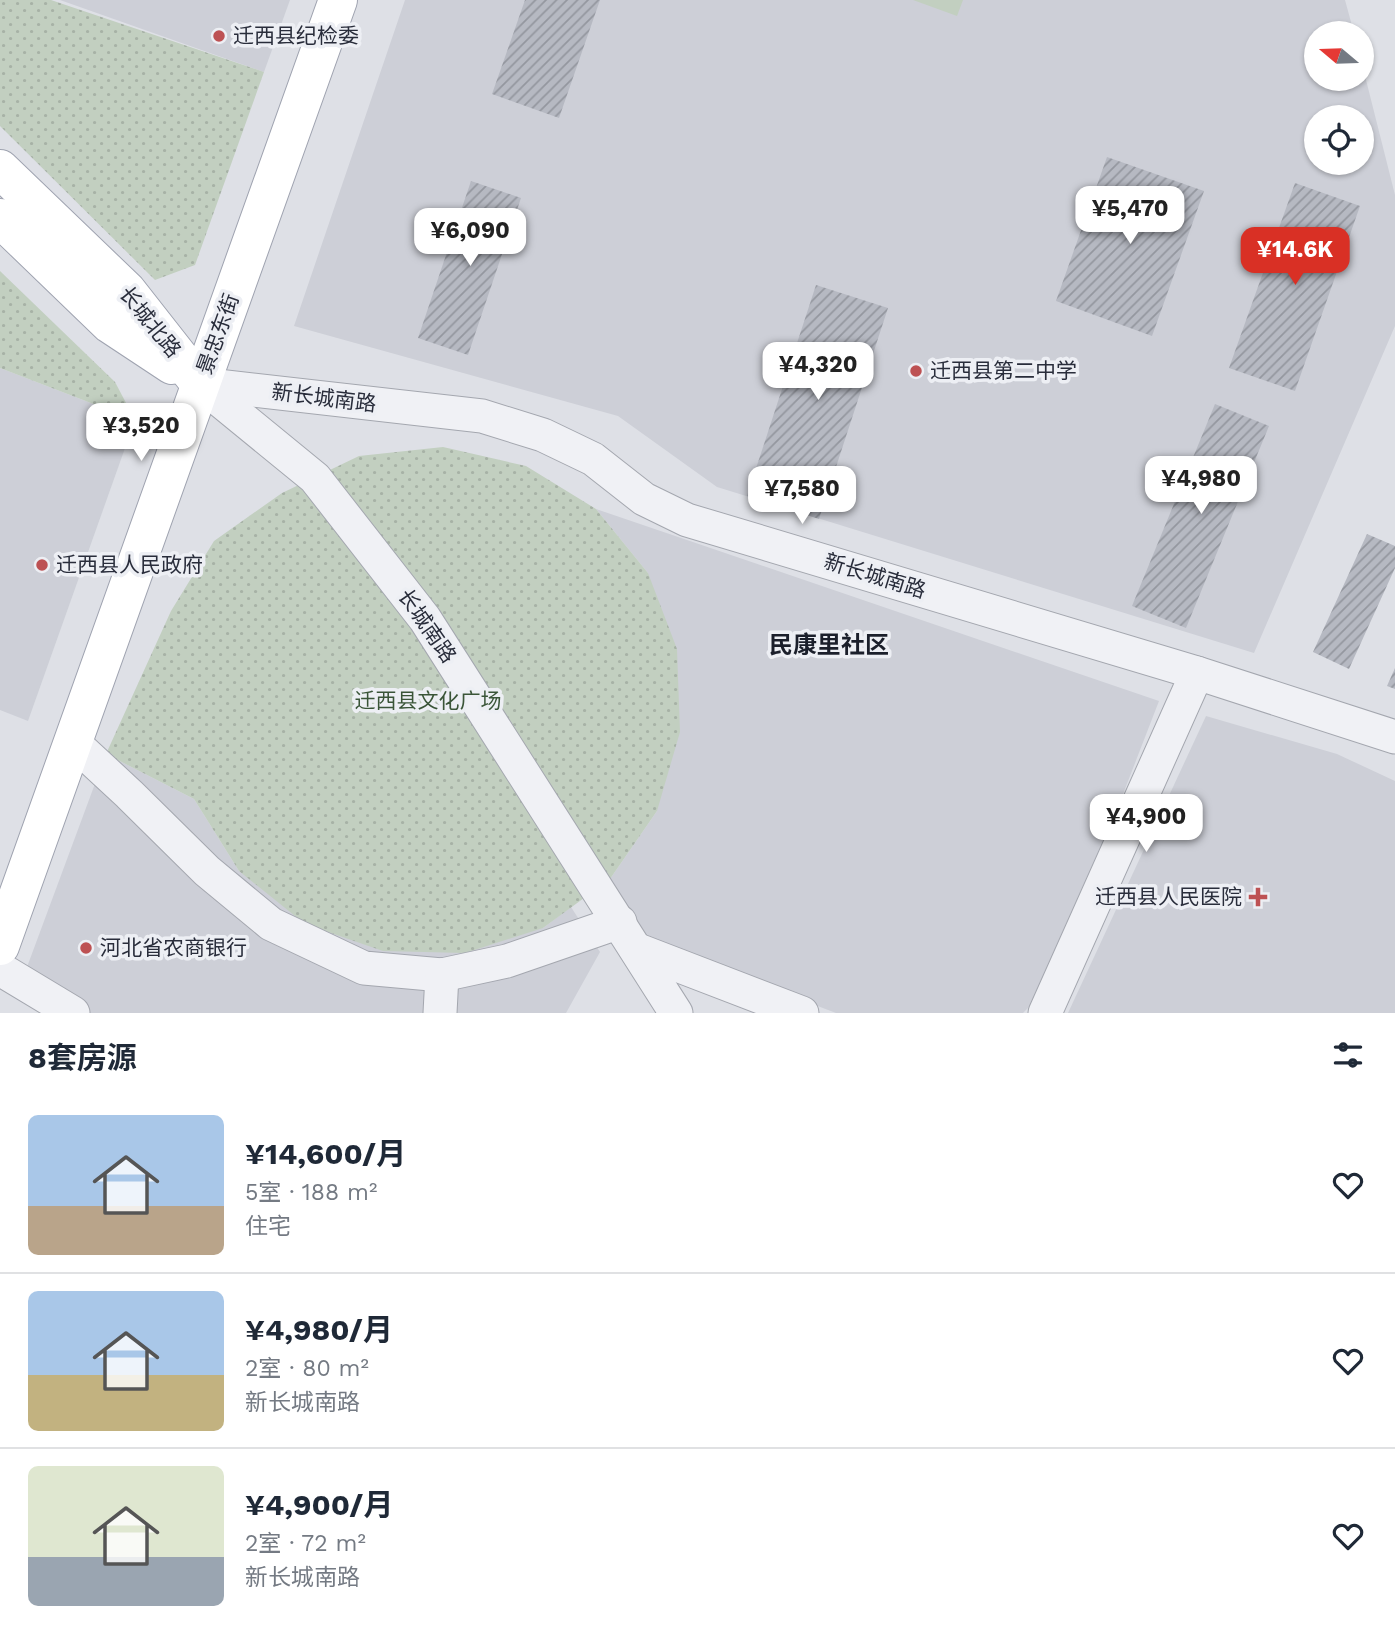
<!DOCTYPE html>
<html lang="zh">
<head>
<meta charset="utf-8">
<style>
	body { margin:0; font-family:"Work Sans","Noto Sans SC",sans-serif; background:#f6f6f7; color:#1f2937; height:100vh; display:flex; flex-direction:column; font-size:26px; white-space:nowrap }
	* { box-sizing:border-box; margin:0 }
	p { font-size:23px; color:#747a83 }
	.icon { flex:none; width:38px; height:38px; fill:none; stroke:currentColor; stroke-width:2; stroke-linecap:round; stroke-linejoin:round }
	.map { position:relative; height:1013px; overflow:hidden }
	.drawer { display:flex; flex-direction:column; background:#fff; flex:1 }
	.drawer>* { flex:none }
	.needle { width:46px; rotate:289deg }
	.buttons { position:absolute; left:1304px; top:21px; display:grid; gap:14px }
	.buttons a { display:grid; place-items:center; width:70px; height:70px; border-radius:50%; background:#fff; box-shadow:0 2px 5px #0004; font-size:35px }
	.price { position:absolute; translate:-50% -60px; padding:0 16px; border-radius:14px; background:#fff; color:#222; font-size:23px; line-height:46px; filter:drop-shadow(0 2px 4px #0008) }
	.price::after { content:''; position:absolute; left:50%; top:42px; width:21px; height:16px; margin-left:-10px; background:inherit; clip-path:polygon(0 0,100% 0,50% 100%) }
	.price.on { background:#d93025; color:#fff }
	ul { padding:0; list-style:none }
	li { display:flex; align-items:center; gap:21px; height:175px; padding:0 28px }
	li+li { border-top:2px solid #e0e1e3 }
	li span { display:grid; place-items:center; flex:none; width:196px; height:140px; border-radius:10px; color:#555 }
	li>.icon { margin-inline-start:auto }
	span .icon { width:84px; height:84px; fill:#fffc; stroke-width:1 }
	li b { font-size:30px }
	h2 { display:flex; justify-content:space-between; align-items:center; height:84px; padding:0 28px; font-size:30px }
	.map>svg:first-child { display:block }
	.built { fill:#cdcfd7; fill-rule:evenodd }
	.park { fill:url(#park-dots) }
	.pitch { fill:#c2cfc0 }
	.building { fill:url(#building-hatch) }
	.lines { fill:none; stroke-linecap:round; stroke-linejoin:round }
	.minor-casing { stroke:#a4a7af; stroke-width:35 }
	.major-casing { stroke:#9fa3b0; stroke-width:40 }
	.minor { stroke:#f0f1f5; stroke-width:33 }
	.major { stroke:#fff; stroke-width:38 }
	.poi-dot { fill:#bd5153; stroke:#edeff4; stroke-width:2.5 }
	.labels { text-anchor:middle; stroke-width:7; stroke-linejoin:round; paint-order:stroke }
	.poi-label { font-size:21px; fill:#292d3b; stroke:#edeff4; text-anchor:start }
	.street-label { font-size:21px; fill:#292d3b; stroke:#edeff4 }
	.park-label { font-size:21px; fill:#3a5538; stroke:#edeff4 }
	.quarter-label { font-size:24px; font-weight:bold; fill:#1b1f2b; stroke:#edeff4 }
</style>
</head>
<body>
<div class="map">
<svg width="1395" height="1013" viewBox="0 0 1395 1013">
	<defs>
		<pattern id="park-dots" width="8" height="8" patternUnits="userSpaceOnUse" patternTransform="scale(1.75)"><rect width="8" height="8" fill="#c2cfc0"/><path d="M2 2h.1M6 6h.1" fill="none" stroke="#a7b2a6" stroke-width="1.8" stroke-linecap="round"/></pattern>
		<pattern id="building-hatch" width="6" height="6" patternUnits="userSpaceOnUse" patternTransform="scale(1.75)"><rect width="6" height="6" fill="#b6b9c2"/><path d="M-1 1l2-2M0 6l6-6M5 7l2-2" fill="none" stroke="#94979f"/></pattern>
	</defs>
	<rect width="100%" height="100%" fill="#dee0e6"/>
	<g class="built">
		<polygon points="60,0 290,0 264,72"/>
		<path d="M 405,0 L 1345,0 L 1354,33 L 1316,33 L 1316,79 L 1362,79 L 1362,64 L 1395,195 L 1395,326 L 1254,653 L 717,487 L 618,416 L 294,326 ZM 1316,117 L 1362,117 L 1362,163 L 1316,163 Z"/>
		<polygon points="0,368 135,420 28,721 0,710"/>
		<polygon points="596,509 1159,701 1048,988 1023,1013 836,1013 650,942 610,879 657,811 648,573"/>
		<polygon points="1206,716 1337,754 1395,781 1395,1013 1068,1013"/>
		<polygon points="106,754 194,799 239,871 543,928 571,907 600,952 566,1013 50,1013 17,994"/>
	</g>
	<g class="park">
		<polygon points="0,0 51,0 264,72 195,265 155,280 0,126"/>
		<polygon points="0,271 115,382 135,420 0,368"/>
		<polygon points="443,447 526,466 596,509 648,573 677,649 680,732 657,811 610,879 543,928 465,953 383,951 305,924 239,871 194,799 106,754 171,611 214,541 282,493 359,456"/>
	</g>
	<polygon class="pitch" points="913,0 963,0 957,16"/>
	<g class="building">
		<polygon points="525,0 600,0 559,118 492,94"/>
		<polygon points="1107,157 1204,191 1152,336 1056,301"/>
		<polygon points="471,181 521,198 468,355 418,338"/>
		<polygon points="1295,183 1360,206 1295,391 1229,368"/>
		<polygon points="816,285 888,308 819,519 747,496"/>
		<polygon points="1215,404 1269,426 1186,628 1132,606"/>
		<polygon points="1367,534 1395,546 1395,568 1349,669 1313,652"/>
		<polygon points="1395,668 1395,689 1387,686"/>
	</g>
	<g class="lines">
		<defs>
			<g id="minor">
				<polyline points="200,384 482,416 543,435 593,459 644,499 687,520 1197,673 1395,737"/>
				<polyline points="200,384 315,478 425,619 676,1013"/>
				<polyline points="74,743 129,794 207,871 271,924 364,968 442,975 507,961 620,922"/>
				<polyline points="638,950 802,1013"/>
				<polyline points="0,969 73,1013"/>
				<polyline points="440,1013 442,975"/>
				<polyline points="1045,1013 1197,673"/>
			</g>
			<g id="major">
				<polyline points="0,169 127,291 200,384"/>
				<polyline points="0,218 110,324 172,365"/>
				<polyline points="0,946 338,0"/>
			</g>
		</defs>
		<use href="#minor" class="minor-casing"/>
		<use href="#major" class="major-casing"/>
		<use href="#minor" class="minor"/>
		<use href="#major" class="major"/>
	</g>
	<g class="poi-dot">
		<circle cx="219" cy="36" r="7"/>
		<circle cx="916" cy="371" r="7"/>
		<circle cx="42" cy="565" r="7"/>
		<path d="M1254.5 886.5h7v7h7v7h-7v7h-7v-7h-7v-7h7z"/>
		<circle cx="86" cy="948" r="7"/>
	</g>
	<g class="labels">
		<g class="poi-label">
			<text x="233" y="43">迁西县纪检委</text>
			<text x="930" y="378">迁西县第二中学</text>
			<text x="56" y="572">迁西县人民政府</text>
			<text x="1242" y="904" text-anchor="end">迁西县人民医院</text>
			<text x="100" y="955">河北省农商银行</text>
		</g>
		<g class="street-label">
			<text transform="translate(150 322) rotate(51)" y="7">长城北路</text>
			<text transform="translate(218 334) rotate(-70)" y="7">景忠东街</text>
			<text transform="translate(324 398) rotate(7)" y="7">新长城南路</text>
			<text transform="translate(875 576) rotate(17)" y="7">新长城南路</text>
			<text transform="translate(427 626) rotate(55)" y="7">长城南路</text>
		</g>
		<g class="park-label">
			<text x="428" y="708">迁西县文化广场</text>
		</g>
		<g class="quarter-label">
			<text x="829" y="653">民康里社区</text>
		</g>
	</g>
</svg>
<div class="buttons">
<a><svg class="needle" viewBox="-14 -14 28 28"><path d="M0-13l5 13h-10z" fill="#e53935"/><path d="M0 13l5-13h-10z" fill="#747a83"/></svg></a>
<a><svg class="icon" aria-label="locate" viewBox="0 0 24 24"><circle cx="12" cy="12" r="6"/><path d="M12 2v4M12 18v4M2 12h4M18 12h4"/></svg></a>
</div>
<b class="price" style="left:1130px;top:246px">¥5,470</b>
<b class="price" style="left:470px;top:268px">¥6,090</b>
<b class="price on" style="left:1295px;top:287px">¥14.6K</b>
<b class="price" style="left:818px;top:402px">¥4,320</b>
<b class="price" style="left:141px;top:463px">¥3,520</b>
<b class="price" style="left:1201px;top:516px">¥4,980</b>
<b class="price" style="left:802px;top:526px">¥7,580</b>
<b class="price" style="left:1146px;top:854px">¥4,900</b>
</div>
<section class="drawer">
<h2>8套房源<svg class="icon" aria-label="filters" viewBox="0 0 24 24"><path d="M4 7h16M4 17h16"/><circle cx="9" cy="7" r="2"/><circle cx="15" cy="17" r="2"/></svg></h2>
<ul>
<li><span style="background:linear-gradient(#a9c7e8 65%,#b9a48a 0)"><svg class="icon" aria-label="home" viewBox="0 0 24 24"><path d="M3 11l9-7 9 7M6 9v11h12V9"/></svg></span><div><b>¥14,600/月</b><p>5室 · 188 m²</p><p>住宅</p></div><svg class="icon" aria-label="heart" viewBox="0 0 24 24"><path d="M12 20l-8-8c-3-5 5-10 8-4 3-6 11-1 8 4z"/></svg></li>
<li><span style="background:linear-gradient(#a9c7e8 60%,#c2b280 0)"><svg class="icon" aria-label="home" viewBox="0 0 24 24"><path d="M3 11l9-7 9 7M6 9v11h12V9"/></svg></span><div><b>¥4,980/月</b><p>2室 · 80 m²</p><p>新长城南路</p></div><svg class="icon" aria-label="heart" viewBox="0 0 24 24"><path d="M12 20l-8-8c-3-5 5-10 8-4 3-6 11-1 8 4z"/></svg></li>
<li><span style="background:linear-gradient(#dfe7d0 65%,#9aa5b1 0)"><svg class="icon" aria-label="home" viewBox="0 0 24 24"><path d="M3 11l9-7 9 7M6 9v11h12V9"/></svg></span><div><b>¥4,900/月</b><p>2室 · 72 m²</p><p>新长城南路</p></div><svg class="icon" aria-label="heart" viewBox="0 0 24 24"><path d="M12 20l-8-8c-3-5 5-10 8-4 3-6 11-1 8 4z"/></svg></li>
</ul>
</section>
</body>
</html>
